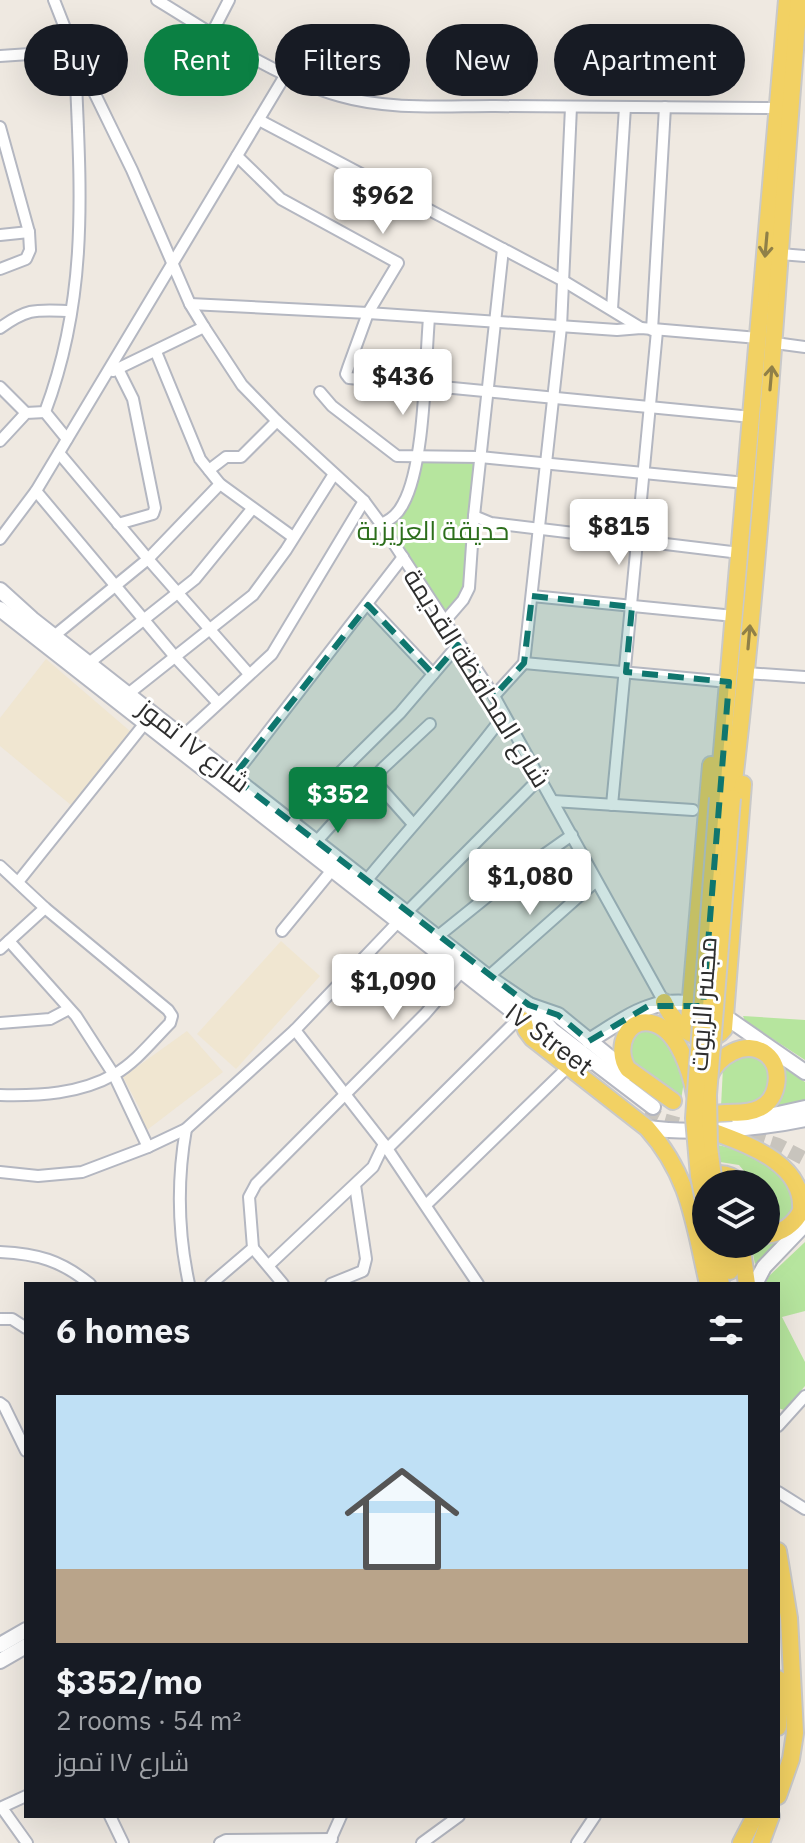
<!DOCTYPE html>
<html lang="en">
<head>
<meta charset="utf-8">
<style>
	body { margin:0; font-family:"IBM Plex Sans",Cairo,sans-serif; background:#20242c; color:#f1f3f6; height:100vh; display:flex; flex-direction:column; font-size:30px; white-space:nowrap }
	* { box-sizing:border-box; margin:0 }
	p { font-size:26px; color:#9ea1a6 }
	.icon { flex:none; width:44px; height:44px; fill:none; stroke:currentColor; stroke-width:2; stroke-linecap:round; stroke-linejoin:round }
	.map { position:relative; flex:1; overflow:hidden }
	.details { position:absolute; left:24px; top:1282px; width:756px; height:536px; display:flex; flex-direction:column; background:#171b24; border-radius:0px; box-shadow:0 8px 32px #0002 }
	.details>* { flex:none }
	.hud { position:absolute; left:24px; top:24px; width:758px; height:72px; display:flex; gap:16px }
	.buttons { position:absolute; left:692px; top:1170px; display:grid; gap:16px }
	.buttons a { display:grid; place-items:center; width:88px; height:88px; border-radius:50%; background:#171b24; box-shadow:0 8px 32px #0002; font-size:40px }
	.price { position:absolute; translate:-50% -68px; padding:0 18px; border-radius:8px; background:#fff; color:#222; font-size:26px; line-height:52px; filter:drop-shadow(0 2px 4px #0008) }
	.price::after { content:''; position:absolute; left:50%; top:48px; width:24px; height:18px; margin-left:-12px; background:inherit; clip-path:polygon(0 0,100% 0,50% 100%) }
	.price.active { background:#0b8043; color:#fff }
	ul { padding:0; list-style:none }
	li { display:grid; align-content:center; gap:16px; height:424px; padding:0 32px }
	li span { display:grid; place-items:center; height:248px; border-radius:0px; color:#555 }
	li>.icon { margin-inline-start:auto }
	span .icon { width:144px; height:144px; fill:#fffc; stroke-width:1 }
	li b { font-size:34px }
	h2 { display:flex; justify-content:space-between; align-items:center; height:96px; padding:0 32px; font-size:34px }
	.pill { padding:0 28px; border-radius:36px; background:#171b24; box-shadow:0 8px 32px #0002; font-size:28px; line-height:72px }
	.pill.active { background:#0b8043; color:#fff }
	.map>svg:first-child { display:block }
	.education { fill:#f0e6d1 }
	.green { fill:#b6e59e }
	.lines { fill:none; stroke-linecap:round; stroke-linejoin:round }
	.secondary-tunnel { stroke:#c8c4bd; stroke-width:14; stroke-dasharray:14 7; stroke-linecap:butt }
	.minor-casing { stroke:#b4b7c1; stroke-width:14 }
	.tertiary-casing { stroke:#b4b7c1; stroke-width:18 }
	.secondary-casing { stroke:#b4b7c1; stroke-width:18 }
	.primary-casing { stroke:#c9c9c9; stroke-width:20 }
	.minor { stroke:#fff; stroke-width:10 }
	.tertiary { stroke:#fff; stroke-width:14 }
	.secondary { stroke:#fff; stroke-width:14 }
	.primary { stroke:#f2d163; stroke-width:16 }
	.primary-bridge-casing { stroke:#c9c9c9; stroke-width:20; stroke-linecap:butt }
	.primary-bridge { stroke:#f2d163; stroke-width:16 }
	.oneway { stroke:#908048 }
	.marked { fill:#0f766e; fill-opacity:0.2; stroke:#0f766e; stroke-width:6; stroke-dasharray:16 10; stroke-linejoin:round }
	.labels { text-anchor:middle; stroke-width:6; stroke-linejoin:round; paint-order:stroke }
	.park-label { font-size:26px; fill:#2c6e1b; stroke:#fff }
	.street-label { font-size:26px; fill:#2e2e2e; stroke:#fff }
</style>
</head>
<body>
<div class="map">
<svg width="805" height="1843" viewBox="0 0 805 1843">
	<rect width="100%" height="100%" fill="#efe9e1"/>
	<g class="education">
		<polygon points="46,659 131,732 71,805 0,746 0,718"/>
		<polygon points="281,941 320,976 236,1069 197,1034"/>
		<polygon points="187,1031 223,1072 147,1130 138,1114 141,1111 123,1077"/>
	</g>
	<g class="green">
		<polygon points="480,457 466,594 444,622 385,527 404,503 417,459"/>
		<polygon points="743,1016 805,1020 805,1060 745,1021"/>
		<polygon points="648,1028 663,1036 685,1075 681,1100 628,1060 631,1036"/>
		<path d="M 746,1052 C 764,1060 769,1068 770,1087 L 757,1104 L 721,1107 L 723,1067 Z"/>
		<polygon points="781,1066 805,1082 805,1101 772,1110 783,1092"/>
		<polygon points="718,1145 765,1156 798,1180 791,1229 755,1264 751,1244 766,1244 766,1184 755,1184 739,1165 720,1162"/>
		<polygon points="805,1242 805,1311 782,1317 805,1362 805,1386 784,1410 778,1408 778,1284 765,1284 769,1276"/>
	</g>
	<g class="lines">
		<g class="secondary-tunnel">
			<polyline points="646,1111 663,1120 691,1128"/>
			<polyline points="731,1130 778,1145 805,1159"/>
		</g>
		<defs>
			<g id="minor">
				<polyline points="54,0 74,51 132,170 190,304 204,327 242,385 277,421 364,501 381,524 494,696 664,1002"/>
				<path d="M 157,0 C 213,34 277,78 340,96 C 388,110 442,106 492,106 C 587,107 682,107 778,108"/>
				<polyline points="212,33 229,0"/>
				<polyline points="0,56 74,51"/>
				<polyline points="259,120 562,280 641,328"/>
				<polyline points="0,127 29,232 30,250 26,259 0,269"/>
				<polyline points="237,156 281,199 398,263 368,313 348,368 346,374 349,378 752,417"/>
				<polyline points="0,235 29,232"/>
				<polyline points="780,254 805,256"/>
				<polyline points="190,304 368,313 617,330 641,328 758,338"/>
				<polyline points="612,309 625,107"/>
				<path d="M 0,328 C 29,307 37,310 71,311"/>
				<polyline points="652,330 665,107"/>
				<polyline points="775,343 805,347"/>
				<polyline points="156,352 200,459 220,484 293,537"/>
				<polyline points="118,369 133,399 155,508 153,514 118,524"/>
				<polyline points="113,371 204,327"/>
				<polyline points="0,387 26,413"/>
				<polyline points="320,392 332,406 397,456 480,457 746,483"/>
				<polyline points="45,412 67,439"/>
				<path d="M 0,441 L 26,413 L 45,412 C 90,293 80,183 75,59"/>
				<polyline points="59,453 148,559 249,674"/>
				<polyline points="209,470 226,457 241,457 277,421"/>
				<polyline points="36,491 176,658 218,703"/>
				<polyline points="474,516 491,523 740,553"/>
				<path d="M 381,524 C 391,520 398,514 403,504 C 425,465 425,365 429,318"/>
				<polyline points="0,539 36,491 286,74"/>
				<polyline points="532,596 734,616"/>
				<polyline points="368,605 433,674"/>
				<polyline points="444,622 463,600 469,588 474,516 503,249"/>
				<polyline points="54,636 148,559 220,484"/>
				<polyline points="89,663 195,579 252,509"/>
				<polyline points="524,663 729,682"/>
				<polyline points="746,673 805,677"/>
				<polyline points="128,694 253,595 286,550 334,474"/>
				<polyline points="494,696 524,663 561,327 571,107"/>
				<polyline points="182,737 272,654 364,501"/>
				<polyline points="233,777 403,557"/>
				<polyline points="373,779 413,824"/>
				<polyline points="553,801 693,810"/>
				<polyline points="612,805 657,331"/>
				<polyline points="290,822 400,713 458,645"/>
				<polyline points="316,842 383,768 430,724"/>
				<path d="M 0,866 L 45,908 L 168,1010 L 172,1016 L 170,1023 C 153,1040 136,1062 115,1074 C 80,1094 39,1096 0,1095"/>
				<path d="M 366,881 C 412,825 461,773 504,715"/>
				<polyline points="18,882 145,723"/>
				<polyline points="406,913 540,778"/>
				<polyline points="282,931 332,870"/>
				<polyline points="437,937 504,883 572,835"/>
				<polyline points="9,941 76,1016 114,1075 148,1147"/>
				<polyline points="0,949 45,908"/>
				<polyline points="488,977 595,882"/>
				<polyline points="0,1023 50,1019 69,1009"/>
				<polyline points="295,1030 384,1144 478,1284"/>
				<path d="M 186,1129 C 177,1180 178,1233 189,1284"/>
				<polyline points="387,1149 520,1017"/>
				<polyline points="0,1172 38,1176 82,1172 148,1147 186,1129 295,1030 398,922"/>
				<polyline points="426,1205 569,1066"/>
				<polyline points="253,1248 283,1284"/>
				<path d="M 0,1252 C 38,1254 60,1260 90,1284"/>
				<polyline points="269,1265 373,1167 384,1144"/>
				<polyline points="211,1284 253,1248 249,1197 256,1184 425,1014 462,971"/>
				<polyline points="331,1284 363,1271 366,1259 355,1185"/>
				<polyline points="0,1319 12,1319 26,1328"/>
				<polyline points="0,1403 4,1406 26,1451"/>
				<polyline points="778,1426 805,1396"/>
				<polyline points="778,1492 805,1509"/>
				<polyline points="0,1808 26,1796"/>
				<polyline points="2,1808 27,1843"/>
				<polyline points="110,1816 123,1843"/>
				<polyline points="220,1843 226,1840 332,1839"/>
				<polyline points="329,1843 341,1816"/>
				<polyline points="422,1843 459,1816"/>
				<polyline points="577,1843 595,1816"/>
			</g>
			<g id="tertiary">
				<polyline points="529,1005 558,1015 629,1073"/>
				<polyline points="720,1013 805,1072"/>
				<path d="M 589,1041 C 628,1017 653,995 701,1005"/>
				<polyline points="739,1119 769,1116 805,1108"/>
				<path d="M 647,1128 C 693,1134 759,1129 805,1119"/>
				<polyline points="0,1645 26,1630"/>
				<polyline points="0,1661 26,1646"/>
			</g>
			<g id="secondary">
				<polyline points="0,590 32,619 488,977 529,1005 552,1030 653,1107"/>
				<polyline points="0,609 566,1053"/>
				<polyline points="755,1284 764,1267 805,1224"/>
			</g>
			<g id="primary">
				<polyline points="718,798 787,0"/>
				<path d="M 732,798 C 764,533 777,266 799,0"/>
				<path d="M 664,1002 C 672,1023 704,1054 724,1029 L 743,784"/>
				<path d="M 523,1020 L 526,1030 L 532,1038 L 647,1128 C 690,1176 694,1223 708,1284"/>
				<polyline points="688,1032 711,765"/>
				<path d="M 709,1077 C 717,1057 745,1038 766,1054 C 783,1067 779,1099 760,1108 C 745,1116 727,1110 711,1115"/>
				<path d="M 673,1101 L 628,1069 C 614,1049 627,1014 655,1024 C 679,1032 691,1073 695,1095"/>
				<path d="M 709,1130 C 742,1143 805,1161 801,1211 C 794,1225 781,1233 766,1235"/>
				<path d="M 701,1180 C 716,1171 729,1172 742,1184"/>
				<polyline points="713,1244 721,1284"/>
				<polyline points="725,1244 730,1271"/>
				<polyline points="741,1244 747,1284"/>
				<polyline points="778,1551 789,1618 795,1733 791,1759 778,1796"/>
				<polyline points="778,1679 778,1727"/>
				<polyline points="741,1843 755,1816"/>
				<polyline points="761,1843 771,1816"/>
			</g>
		</defs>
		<use href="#minor" class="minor-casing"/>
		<use href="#tertiary" class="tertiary-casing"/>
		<use href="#secondary" class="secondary-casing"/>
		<use href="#primary" class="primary-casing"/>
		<use href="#minor" class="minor"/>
		<use href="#tertiary" class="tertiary"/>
		<use href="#secondary" class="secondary"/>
		<use href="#primary" class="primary"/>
		<defs>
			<g id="primary-bridge">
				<polyline points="714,1184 709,1147 708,1095 732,798"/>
				<polyline points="706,1210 699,1176 694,1118 718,798"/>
			</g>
		</defs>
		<use href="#primary-bridge" class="primary-bridge-casing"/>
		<use href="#primary-bridge" class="primary-bridge"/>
	</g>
	<defs><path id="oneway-shaft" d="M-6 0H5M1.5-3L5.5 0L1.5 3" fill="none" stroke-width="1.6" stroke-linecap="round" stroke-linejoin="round" transform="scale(2)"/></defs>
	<g class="oneway">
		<use href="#oneway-shaft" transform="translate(766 245) rotate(95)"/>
		<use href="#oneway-shaft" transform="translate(771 378) rotate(-85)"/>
		<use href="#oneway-shaft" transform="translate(749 637) rotate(-85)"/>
	</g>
	<path class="marked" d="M 532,596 L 632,607 L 626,672 L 729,682 L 703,1006 L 648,1006 L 589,1041 L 558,1015 L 529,1005 L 233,777 L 368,605 L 433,674 L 458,645 L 494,696 L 524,663 Z"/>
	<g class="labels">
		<g class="park-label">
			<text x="433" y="540">حديقة العزيزية</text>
		</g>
		<g class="street-label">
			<text transform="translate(477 678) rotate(58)" y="9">شارع المحافظة القديمة</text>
			<text transform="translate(194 746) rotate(38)" y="9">شارع ١٧ تموز</text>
			<text transform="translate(703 1004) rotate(-86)" y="9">مجسر الزيوت</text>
			<text transform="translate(549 1039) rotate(37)" y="9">١٧ Street</text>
		</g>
	</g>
</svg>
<div class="buttons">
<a><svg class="icon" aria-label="layers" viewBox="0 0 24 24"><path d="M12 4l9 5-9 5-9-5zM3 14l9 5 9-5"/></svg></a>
</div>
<b class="price" style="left:383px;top:236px">$962</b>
<b class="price" style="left:403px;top:417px">$436</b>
<b class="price" style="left:619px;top:567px">$815</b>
<b class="price active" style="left:338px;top:835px">$352</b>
<b class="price" style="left:530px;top:917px">$1,080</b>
<b class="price" style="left:393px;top:1022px">$1,090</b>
<div class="hud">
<a class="pill">Buy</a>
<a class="pill active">Rent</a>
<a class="pill">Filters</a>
<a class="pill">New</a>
<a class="pill">Apartment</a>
</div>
<section class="details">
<h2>6 homes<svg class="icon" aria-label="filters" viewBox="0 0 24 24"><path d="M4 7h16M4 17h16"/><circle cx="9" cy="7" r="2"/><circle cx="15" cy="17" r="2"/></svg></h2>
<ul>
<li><span style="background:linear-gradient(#bfe0f5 70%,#b9a48a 0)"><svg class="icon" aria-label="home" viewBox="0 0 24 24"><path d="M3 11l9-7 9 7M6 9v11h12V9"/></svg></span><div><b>$352/mo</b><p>2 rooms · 54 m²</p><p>شارع ١٧ تموز</p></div></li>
</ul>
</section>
</div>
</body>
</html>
